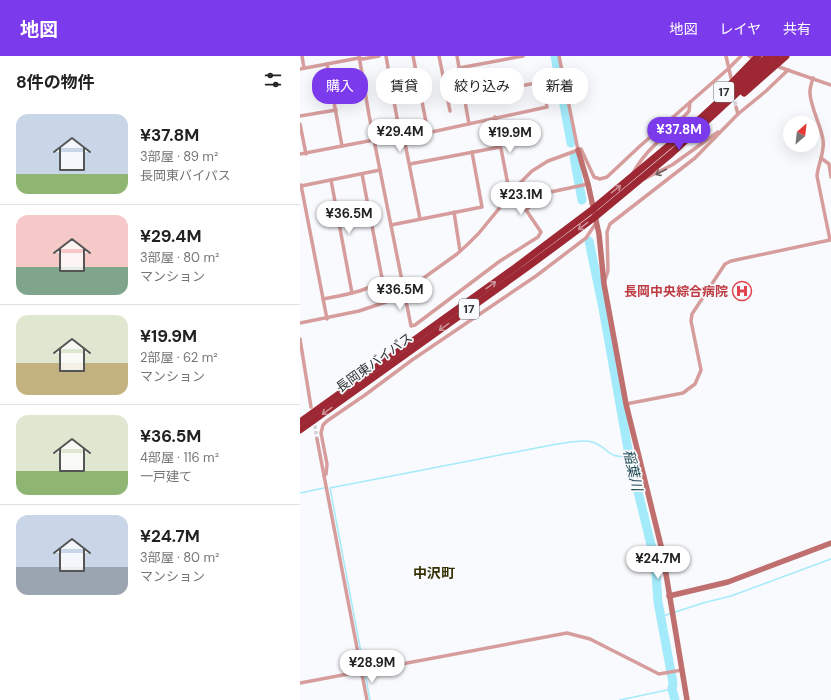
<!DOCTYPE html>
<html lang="ja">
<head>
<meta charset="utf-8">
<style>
	body { margin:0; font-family:"DM Sans","Noto Sans JP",sans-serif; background:#f2f2f2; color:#222; height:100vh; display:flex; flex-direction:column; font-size:15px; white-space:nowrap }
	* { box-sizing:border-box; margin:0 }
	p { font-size:13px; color:#767676 }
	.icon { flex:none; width:22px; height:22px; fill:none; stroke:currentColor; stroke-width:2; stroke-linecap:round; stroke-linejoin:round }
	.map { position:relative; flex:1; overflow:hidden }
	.side { display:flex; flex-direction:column; background:#fff; width:300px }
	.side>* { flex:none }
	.guide { position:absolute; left:12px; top:12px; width:380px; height:36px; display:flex; gap:8px }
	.needle { width:26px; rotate:28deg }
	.tools { position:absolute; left:483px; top:60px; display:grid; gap:8px }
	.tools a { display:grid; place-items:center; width:36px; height:36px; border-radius:50%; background:#fff; box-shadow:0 4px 16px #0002; font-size:20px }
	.price { position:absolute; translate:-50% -34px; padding:0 9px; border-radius:14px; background:#fff; color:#222; font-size:13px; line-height:26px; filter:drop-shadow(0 1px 2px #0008) }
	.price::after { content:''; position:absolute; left:50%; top:24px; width:12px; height:9px; margin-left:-6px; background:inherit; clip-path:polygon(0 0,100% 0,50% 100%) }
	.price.active { background:#7c3aed; color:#fff }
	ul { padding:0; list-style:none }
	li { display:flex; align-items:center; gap:12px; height:100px; padding:0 16px }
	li+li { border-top:1px solid #e0e0e0 }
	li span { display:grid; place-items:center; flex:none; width:112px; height:80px; border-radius:12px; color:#555 }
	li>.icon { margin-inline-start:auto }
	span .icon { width:48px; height:48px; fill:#fffc; stroke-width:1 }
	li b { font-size:17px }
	h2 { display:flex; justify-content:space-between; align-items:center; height:48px; padding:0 16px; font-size:17px }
	.chip { padding:0 14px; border-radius:16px; background:#fff; box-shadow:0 4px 16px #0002; font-size:14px; line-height:36px }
	.chip.active { background:#7c3aed; color:#fff }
	header { display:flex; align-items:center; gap:24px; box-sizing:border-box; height:56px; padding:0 20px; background:#7c3aed; color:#fff }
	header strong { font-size:19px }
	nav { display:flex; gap:22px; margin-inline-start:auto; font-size:14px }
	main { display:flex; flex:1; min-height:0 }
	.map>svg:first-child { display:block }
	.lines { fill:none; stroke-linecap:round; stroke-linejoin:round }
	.stream { stroke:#a3eafa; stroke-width:1.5 }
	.river { stroke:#a3eafa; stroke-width:9 }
	.street-tunnel { stroke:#d0d2d4; stroke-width:3.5; stroke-dasharray:3.5 2; stroke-linecap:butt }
	.street { stroke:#d69d9c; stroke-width:3.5 }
	.secondary { stroke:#c06f6f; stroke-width:5.5 }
	.highway { stroke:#9d2834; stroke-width:7 }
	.oneway { stroke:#725c5c }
	.oneway2 { stroke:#ca9198 }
	.labels { text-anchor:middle; stroke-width:3.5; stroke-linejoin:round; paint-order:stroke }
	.shield { fill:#f8fafd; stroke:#6c6d6f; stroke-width:1 }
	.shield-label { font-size:12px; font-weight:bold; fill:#303132 }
	.health-label { font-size:13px; font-weight:bold; fill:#be3a42; stroke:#f8fafd; text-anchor:end }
	.street-label { font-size:13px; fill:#303132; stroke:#f8fafd }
	.water-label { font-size:14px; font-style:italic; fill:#204a53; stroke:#f8fafd }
	.neighbourhood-label { font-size:14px; font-weight:bold; fill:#353004; stroke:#f8fafd }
</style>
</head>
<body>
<header>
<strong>地図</strong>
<nav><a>地図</a><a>レイヤ</a><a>共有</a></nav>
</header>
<main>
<section class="side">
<h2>8件の物件<svg class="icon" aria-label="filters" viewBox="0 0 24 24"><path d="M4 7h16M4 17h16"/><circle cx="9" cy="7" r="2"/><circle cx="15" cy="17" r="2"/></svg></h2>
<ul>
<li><span style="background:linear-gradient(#c9d6e8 75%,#8fb573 0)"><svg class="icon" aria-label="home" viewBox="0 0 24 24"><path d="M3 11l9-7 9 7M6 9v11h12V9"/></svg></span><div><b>¥37.8M</b><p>3部屋 · 89 m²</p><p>長岡東バイパス</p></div></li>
<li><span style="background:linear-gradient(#f6c9c9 65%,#7fa58c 0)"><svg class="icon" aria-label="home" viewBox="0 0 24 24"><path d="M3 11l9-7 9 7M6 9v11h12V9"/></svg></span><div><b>¥29.4M</b><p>3部屋 · 80 m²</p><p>マンション</p></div></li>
<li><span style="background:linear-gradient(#dfe7d0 60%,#c2b280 0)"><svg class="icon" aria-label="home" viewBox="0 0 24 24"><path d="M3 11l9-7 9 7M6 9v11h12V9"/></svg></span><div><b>¥19.9M</b><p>2部屋 · 62 m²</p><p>マンション</p></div></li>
<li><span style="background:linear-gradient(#dfe7d0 70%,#8fb573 0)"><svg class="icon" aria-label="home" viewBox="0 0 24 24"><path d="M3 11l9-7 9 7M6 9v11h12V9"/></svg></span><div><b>¥36.5M</b><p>4部屋 · 116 m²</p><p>一戸建て</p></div></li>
<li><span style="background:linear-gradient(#c9d6e8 65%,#9aa5b1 0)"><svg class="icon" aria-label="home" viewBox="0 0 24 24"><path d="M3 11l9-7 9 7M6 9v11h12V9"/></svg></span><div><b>¥24.7M</b><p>3部屋 · 80 m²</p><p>マンション</p></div></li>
</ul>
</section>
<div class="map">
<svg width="531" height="644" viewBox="0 0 531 644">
	<rect width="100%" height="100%" fill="#f8fafd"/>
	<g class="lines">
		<g class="stream">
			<polyline points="0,437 24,432"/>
			<polyline points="360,561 403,547 431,540 531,503"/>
			<path d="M 70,644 L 30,432 L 257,388 C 266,387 283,383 292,386 C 308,390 308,405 329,399"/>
			<polyline points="320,644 372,633"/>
		</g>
		<g class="river">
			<polyline points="255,0 271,87"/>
			<polyline points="274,101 282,144"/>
			<polyline points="289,185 303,252 329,399 355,505 358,546 373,627 372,633 375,644"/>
		</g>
		<g class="street-tunnel">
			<polyline points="434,40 436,51"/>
			<polyline points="14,364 17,383"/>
		</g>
		<g class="street">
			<polyline points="2,0 4,12"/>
			<polyline points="59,0 69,59 111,270 115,269 200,205 238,181 241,176 226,154 213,141 208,129 195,61"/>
			<polyline points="86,0 100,79"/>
			<polyline points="113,0 128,76"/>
			<polyline points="139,0 150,55"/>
			<polyline points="157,0 169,68"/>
			<polyline points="259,0 278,94"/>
			<polyline points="426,0 431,22"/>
			<polyline points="449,0 451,1"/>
			<polyline points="27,8 42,90"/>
			<polyline points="479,11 531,29"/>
			<polyline points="159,12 223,0"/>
			<polyline points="0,13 59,2 63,3 79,0"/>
			<polyline points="164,40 242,26"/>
			<polyline points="436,51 438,58"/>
			<polyline points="0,60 36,54"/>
			<polyline points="0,68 6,98"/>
			<polyline points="104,82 120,163"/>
			<polyline points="0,98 100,79 104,82 247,51 242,26 263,21"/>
			<polyline points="521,102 529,108 531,121"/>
			<polyline points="110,108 200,91"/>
			<path d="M 333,117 C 347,91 370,77 389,55 L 390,46"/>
			<polyline points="344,123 372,109 418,76"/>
			<polyline points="31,124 52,237"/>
			<polyline points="1,129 27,263"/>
			<polyline points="1,130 80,114"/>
			<polyline points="226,154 246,137 288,128"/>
			<polyline points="154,156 160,195"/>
			<polyline points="91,169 182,151 172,96"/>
			<polyline points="305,224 308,215 307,176 310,168 395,102 438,58 466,35 488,14"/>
			<path d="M 23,243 C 38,240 74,235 82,222 L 62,118"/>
			<polyline points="0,267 59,255 86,246 104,236 157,198 168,188 179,177 220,127 232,115 248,105 281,93 294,121 300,123 307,121 340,90 428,13 441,0"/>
			<polyline points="0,283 11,351"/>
			<path d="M 326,348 L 383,337 L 395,328 L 401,314 L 391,265 L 392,258 L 425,208 L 431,205 L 530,184 L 517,120 C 518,108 525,96 523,84 C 521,69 509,48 510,35 C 510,31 512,26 513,22"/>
			<polyline points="17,383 67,644"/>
			<polyline points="24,420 26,418 27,408 21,377 23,369 27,365 65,339 112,304 236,220 286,182 296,167"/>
			<polyline points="0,627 267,577 290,583 359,618 382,614"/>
		</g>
		<g class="secondary">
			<polyline points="278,94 288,128 299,178 304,228 326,348 362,494 387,644"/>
			<polyline points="369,540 428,526 531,487"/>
		</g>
		<g class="highway">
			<polyline points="429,30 458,0"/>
			<polyline points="444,37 486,0"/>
			<polyline points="0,366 216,211 293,153 390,72 468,0"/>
			<polyline points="0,374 229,210 295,161 372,97 477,0"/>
		</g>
	</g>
	<defs><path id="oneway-shaft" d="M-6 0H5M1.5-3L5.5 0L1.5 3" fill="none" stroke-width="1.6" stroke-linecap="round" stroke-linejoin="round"/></defs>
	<use class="oneway" href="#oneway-shaft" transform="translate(361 116) rotate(153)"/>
	<g class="oneway2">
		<use href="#oneway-shaft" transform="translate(316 133) rotate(-39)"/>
		<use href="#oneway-shaft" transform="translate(283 170) rotate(142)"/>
		<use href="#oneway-shaft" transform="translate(191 229) rotate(-36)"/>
		<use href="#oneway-shaft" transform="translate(144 271) rotate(144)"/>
		<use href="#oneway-shaft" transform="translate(27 355) rotate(144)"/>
	</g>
	<defs>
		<symbol id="hospital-ring" viewBox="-11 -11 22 22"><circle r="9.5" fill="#f8fafd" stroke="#e0444e" stroke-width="1.5"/><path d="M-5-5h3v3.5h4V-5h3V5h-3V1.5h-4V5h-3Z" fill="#e0444e"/></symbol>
	</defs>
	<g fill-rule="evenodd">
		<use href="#hospital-ring" x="431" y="224" width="22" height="22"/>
	</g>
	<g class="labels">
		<g class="shield">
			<rect x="414" y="26" width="20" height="20" rx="3"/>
			<rect x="159" y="243" width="20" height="20" rx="3"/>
		</g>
		<g class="shield-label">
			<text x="424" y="40">17</text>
			<text x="169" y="257">17</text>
		</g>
		<g class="health-label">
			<text x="428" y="240">長岡中央綜合病院</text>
		</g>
		<g class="street-label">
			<text transform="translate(74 306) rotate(-36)" y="5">長岡東バイパス</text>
		</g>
		<g class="water-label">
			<text transform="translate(333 414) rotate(77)" y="5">稲葉川</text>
		</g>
		<g class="neighbourhood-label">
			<text x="134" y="522">中沢町</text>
		</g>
	</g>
</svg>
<div class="tools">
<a><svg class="needle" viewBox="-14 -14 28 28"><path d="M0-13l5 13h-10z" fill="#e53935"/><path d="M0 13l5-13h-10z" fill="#767676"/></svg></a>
</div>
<b class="price active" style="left:379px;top:95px">¥37.8M</b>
<b class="price" style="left:100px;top:97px">¥29.4M</b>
<b class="price" style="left:210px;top:98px">¥19.9M</b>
<b class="price" style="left:221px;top:160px">¥23.1M</b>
<b class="price" style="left:49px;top:179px">¥36.5M</b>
<b class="price" style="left:100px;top:255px">¥36.5M</b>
<b class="price" style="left:358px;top:524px">¥24.7M</b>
<b class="price" style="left:72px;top:628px">¥28.9M</b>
<div class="guide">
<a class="chip active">購入</a>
<a class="chip">賃貸</a>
<a class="chip">絞り込み</a>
<a class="chip">新着</a>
</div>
</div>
</main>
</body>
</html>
